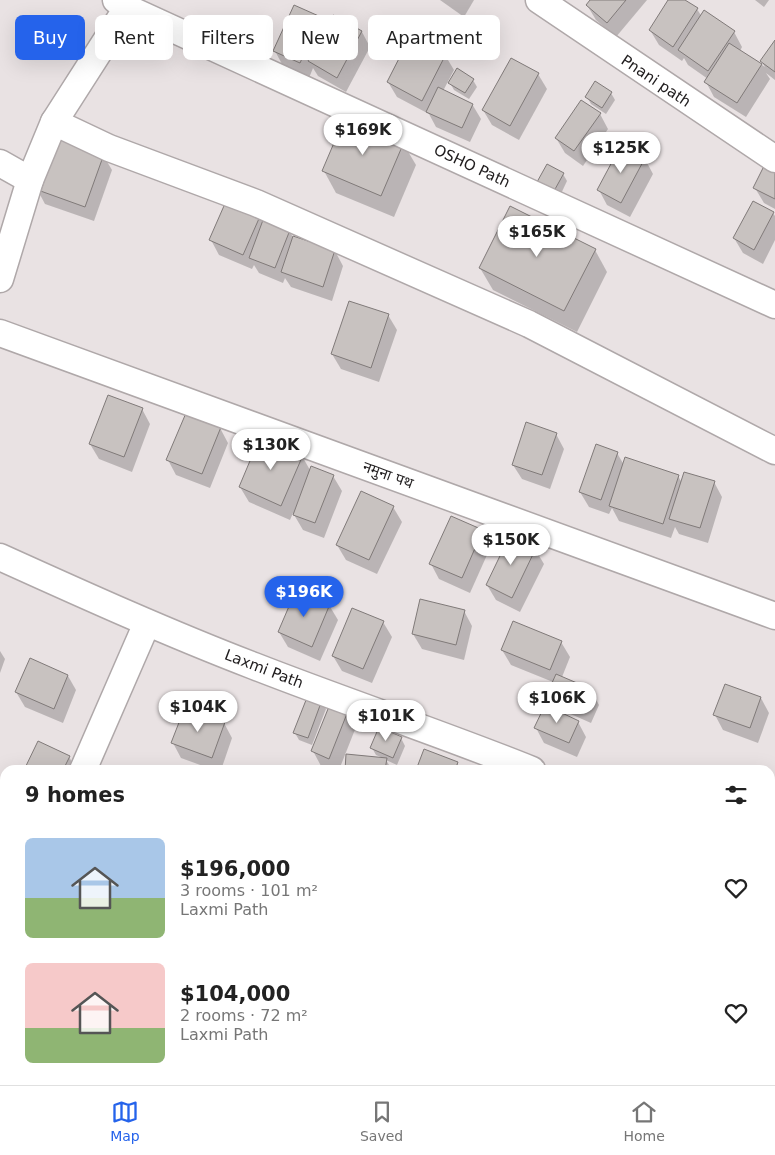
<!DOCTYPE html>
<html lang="en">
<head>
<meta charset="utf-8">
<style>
	body { margin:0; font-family:"DejaVu Sans","Noto Sans Devanagari",sans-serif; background:#f6f6f6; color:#222; height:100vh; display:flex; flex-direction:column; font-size:19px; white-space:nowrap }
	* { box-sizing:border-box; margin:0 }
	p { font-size:16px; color:#767676 }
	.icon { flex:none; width:28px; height:28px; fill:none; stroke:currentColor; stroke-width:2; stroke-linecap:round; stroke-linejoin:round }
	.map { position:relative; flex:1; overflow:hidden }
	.sheet { position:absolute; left:0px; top:765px; width:775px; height:320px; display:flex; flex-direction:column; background:#fff; border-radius:15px 15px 0 0; box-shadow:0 5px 20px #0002 }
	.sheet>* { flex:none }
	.top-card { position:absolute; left:15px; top:15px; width:500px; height:45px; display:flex; gap:10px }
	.price { position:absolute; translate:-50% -42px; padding:0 11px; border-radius:18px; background:#fff; color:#222; font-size:16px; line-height:32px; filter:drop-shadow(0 1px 2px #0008) }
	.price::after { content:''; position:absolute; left:50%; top:30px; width:15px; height:11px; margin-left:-8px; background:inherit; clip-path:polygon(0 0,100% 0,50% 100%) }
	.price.current { background:#2563eb; color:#fff }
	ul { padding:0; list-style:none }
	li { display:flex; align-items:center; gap:15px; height:125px; padding:0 25px }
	li span { display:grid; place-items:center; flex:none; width:140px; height:100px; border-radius:8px; color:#555 }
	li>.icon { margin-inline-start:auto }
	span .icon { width:60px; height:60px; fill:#fffc; stroke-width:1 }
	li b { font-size:21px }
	h2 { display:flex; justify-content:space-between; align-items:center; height:60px; padding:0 25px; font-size:21px }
	.pill { padding:0 18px; border-radius:8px; background:#fff; box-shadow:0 5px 20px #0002; font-size:18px; line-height:45px }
	.pill.current { background:#2563eb; color:#fff }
	.tab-bar { display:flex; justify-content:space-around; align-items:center; height:70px; border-top:1px solid #e0e0e0; background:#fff; font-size:14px; color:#767676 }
	.tab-bar a { display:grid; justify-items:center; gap:2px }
	.tab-bar .current { color:#2563eb }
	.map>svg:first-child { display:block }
	.shadow { fill:#0003 }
	.building { fill:#c8c2c0; stroke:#807a79 }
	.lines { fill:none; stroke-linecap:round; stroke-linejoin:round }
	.minor-casing { stroke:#afa8a9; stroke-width:29 }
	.minor { stroke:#fff; stroke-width:26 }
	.labels { text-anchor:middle; stroke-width:4; stroke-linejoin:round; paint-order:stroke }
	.street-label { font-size:15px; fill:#1f1c1d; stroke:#fff }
</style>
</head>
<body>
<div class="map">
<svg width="775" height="1085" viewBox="0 0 775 1085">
	<rect width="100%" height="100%" fill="#e9e2e3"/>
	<g class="shadow">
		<polygon points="440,0 474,0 464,17"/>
		<polygon points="592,0 647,0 616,37 596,20 587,5"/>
		<polygon points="670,0 683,0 697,9 702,17 734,32 742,47 740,51 765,67 761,61 775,42 775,80 766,73 770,79 746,117 714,97 706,82 708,79 688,65 684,58 682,61 659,45 650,30"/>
		<polygon points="755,0 769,0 764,7"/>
		<polygon points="333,17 362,32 370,47 346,92 318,76 313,68 309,78 283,66 275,51 320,18 326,29"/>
		<polygon points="445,55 454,70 443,91 472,104 481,119 470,142 436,127 429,114 397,97 388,82"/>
		<polygon points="512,59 538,74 547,89 519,140 492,125 483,110"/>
		<polygon points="473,80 477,87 469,99 454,90 450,83"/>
		<polygon points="611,93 615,100 606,114 591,104 587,97"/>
		<polygon points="600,114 608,129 583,166 565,153 556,138"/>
		<polygon points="403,143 416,165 394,217 336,193 324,171"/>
		<polygon points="622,147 645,159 653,174 630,217 607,205 599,190"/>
		<polygon points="103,155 112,170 94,221 45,204 37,189"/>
		<polygon points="775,168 775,209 764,203 755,188"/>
		<polygon points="563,174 567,181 559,198 543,190"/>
		<polygon points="228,201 289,231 293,237 335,251 343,266 332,301 291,287 285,278 283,283 259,273 254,265 252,269 219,255 211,240"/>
		<polygon points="773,213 775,216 775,240 763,264 743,253 734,238"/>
		<polygon points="595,250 607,272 577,332 493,290 480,268"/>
		<polygon points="388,315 397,330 379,382 341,369 332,354"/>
		<polygon points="142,409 150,424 132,472 99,459 90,444"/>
		<polygon points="220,428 228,443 210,488 176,475 168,460"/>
		<polygon points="556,434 564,449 550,489 522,479 513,465"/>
		<polygon points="617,453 624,465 678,476 682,483 714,482 722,497 708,543 679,534 675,527 671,538 619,521 612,508 609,514 589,507 580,492"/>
		<polygon points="302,456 310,470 333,476 342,491 324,538 303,530 293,513 290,520 249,502 240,487"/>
		<polygon points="393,507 402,522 377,574 346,560 337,545"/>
		<polygon points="482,531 491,546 470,593 439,579 431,564"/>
		<polygon points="535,549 544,564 520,612 496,600 487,585"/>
		<polygon points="329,605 338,620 320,661 288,647 279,632"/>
		<polygon points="464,611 472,626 464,660 422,649 413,634"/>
		<polygon points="383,622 392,637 372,683 342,671 333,656"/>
		<polygon points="561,642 570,657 562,677 591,690 599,705 591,723 557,708 548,694 553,682 511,665 502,650"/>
		<polygon points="0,651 5,659 0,673"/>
		<polygon points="68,676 76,690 63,723 25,707 16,692"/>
		<polygon points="761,698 769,713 758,743 723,730 715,715"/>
		<polygon points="321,701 326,709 312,745 299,740 295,733"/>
		<polygon points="347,712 356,727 339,770 331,770 321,766 313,751"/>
		<polygon points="578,722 586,737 577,757 544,743 536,728"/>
		<polygon points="224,723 232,738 221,770 214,770 181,758 173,743"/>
		<polygon points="401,738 405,746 397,765 386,760 392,770 345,770 383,758 376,755 372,748"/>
		<polygon points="69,757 77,770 26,770"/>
		<polygon points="457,763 461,770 417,770"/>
		<polygon points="775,787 775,831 770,825 770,800"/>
		<polygon points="0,836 5,840 5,867 0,878"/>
		<polygon points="775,891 775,950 770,948 770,901"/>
		<polygon points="770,982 775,984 775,1005 770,1003"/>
		<polygon points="770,1021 775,1024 775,1078 770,1073 770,1050 774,1044 770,1041"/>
		<polygon points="42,1080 83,1080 82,1085 40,1085"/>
		<polygon points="280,1080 404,1080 407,1085 278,1085"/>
		<polygon points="723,1080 752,1080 749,1085 730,1085"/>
	</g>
	<g class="building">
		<polygon points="590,0 626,0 607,23 586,5"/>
		<polygon points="668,0 685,0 698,8 673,47 649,30"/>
		<polygon points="294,5 321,17 300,63 273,51"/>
		<polygon points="704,10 735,31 708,71 678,50"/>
		<polygon points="333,15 362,31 337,78 308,61"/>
		<polygon points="411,35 446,54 422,101 387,82"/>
		<polygon points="775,40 775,72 760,61"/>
		<polygon points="729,43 762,64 737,103 704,82"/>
		<polygon points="511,58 539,73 510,126 482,110"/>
		<polygon points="457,68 474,79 465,93 448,83"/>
		<polygon points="595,81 612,92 602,108 585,97"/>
		<polygon points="438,87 473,104 462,128 426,112"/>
		<polygon points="581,100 601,113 574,151 555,138"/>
		<polygon points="345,117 404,142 381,196 322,171"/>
		<polygon points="54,136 104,154 85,207 35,189"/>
		<polygon points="621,145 645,158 621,203 597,190"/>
		<polygon points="766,162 775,167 775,199 753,188"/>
		<polygon points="547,164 564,173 554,191 537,182"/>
		<polygon points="227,199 261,214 243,255 209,240"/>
		<polygon points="753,201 774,212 754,250 733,238"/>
		<polygon points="510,206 596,249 564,311 479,268"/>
		<polygon points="263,220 290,230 275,268 249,258"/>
		<polygon points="293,236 335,250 323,287 281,272"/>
		<polygon points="349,301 389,314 371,368 331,354"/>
		<polygon points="108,395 143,408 124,457 89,444"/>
		<polygon points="186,413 221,427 202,474 166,460"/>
		<polygon points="526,422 557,433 542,475 512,465"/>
		<polygon points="260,437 303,455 281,506 239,487"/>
		<polygon points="596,444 618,452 601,500 579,492"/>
		<polygon points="625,457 679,475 663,524 609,506"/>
		<polygon points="311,466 334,475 315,523 293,515"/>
		<polygon points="684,472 715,481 700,528 669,519"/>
		<polygon points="361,491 394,506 369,560 336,545"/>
		<polygon points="451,516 483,530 462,578 429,564"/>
		<polygon points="510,535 536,548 512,598 486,585"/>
		<polygon points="296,590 330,604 312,647 278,632"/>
		<polygon points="420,599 465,610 456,645 412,634"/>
		<polygon points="352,608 384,621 363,669 332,656"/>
		<polygon points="513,621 562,641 550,670 501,650"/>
		<polygon points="30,658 68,675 54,709 15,692"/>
		<polygon points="556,674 591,689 583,709 547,694"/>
		<polygon points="725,684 761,697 750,728 713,715"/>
		<polygon points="308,695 322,700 308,738 293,733"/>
		<polygon points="330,704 348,711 329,759 311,751"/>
		<polygon points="545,705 579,721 569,743 534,728"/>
		<polygon points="185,707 225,722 212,758 171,743"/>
		<polygon points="379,727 402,737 393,758 370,748"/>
		<polygon points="38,741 70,756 63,770 24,770"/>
		<polygon points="424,749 458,762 455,770 416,770"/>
		<polygon points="346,754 387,758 385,770 345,770"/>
		<polygon points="775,784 775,820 770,818 770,797"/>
		<polygon points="775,888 775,941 770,938 770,898"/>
		<polygon points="770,980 775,983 775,1000 770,998"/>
		<polygon points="770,1020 775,1023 775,1032 771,1038"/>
		<polygon points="775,1040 775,1069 770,1066 770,1048"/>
		<polygon points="0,1079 13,1085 0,1085"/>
		<polygon points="41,1080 70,1080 69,1085 39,1085"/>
		<polygon points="105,1080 114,1080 125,1085 103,1085"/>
		<polygon points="278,1080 360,1080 357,1085 276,1085"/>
		<polygon points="363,1080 398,1080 396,1085 361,1085"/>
	</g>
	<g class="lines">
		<defs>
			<g id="minor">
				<polyline points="116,0 127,8 775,305"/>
				<polyline points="539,0 775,159"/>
				<polyline points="127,8 54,122 109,148 256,203 529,324 775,451"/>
				<polyline points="0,163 30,180 54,122"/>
				<polyline points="0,279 30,180"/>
				<polyline points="0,333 775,616"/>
				<path d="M 0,557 C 84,595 168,633 254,666 C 346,702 440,733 532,770"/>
				<polyline points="83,770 147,623"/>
				<polyline points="0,809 5,812"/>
				<polyline points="770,864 775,866"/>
				<polyline points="0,1018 5,1020"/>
				<polyline points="129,1080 140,1085"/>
				<polyline points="607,1080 619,1085"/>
			</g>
		</defs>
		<use href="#minor" class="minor-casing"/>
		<use href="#minor" class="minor"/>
	</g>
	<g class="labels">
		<g class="street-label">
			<text transform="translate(656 81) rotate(34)" y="5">Pnani path</text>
			<text transform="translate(472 166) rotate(25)" y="5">OSHO Path</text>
			<text transform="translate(388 475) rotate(20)" y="5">नमुना पथ</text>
			<text transform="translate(264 669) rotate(21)" y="5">Laxmi Path</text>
		</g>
	</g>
</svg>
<b class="price" style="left:363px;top:156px">$169K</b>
<b class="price" style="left:621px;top:174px">$125K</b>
<b class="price" style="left:537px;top:258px">$165K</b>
<b class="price" style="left:271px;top:471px">$130K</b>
<b class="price" style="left:511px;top:566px">$150K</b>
<b class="price current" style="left:304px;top:618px">$196K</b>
<b class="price" style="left:557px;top:724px">$106K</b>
<b class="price" style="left:198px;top:733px">$104K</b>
<b class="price" style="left:386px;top:742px">$101K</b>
<div class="top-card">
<a class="pill current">Buy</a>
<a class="pill">Rent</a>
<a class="pill">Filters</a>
<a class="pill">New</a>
<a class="pill">Apartment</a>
</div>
<section class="sheet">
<h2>9 homes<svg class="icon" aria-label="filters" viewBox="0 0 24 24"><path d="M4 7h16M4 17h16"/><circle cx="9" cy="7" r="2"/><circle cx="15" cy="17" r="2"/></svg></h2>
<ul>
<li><span style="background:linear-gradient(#a9c7e8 60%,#8fb573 0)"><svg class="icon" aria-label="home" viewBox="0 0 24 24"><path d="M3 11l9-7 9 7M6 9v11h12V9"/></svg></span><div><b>$196,000</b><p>3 rooms · 101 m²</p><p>Laxmi Path</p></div><svg class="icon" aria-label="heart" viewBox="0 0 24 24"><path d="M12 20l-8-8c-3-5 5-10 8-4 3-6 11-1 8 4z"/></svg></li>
<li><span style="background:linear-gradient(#f6c9c9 65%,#8fb573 0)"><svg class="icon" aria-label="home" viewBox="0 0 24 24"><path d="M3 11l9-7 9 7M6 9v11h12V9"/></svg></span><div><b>$104,000</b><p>2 rooms · 72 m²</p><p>Laxmi Path</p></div><svg class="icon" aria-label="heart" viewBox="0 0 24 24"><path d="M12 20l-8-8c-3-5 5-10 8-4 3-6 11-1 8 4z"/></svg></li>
</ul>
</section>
</div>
<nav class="tab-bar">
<a class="current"><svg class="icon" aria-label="map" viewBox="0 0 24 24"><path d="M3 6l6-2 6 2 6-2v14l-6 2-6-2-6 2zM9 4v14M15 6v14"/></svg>Map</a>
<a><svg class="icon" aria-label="saved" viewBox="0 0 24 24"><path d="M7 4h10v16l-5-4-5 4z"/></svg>Saved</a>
<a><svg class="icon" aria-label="home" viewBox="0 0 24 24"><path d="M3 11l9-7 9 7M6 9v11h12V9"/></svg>Home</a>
</nav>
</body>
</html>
